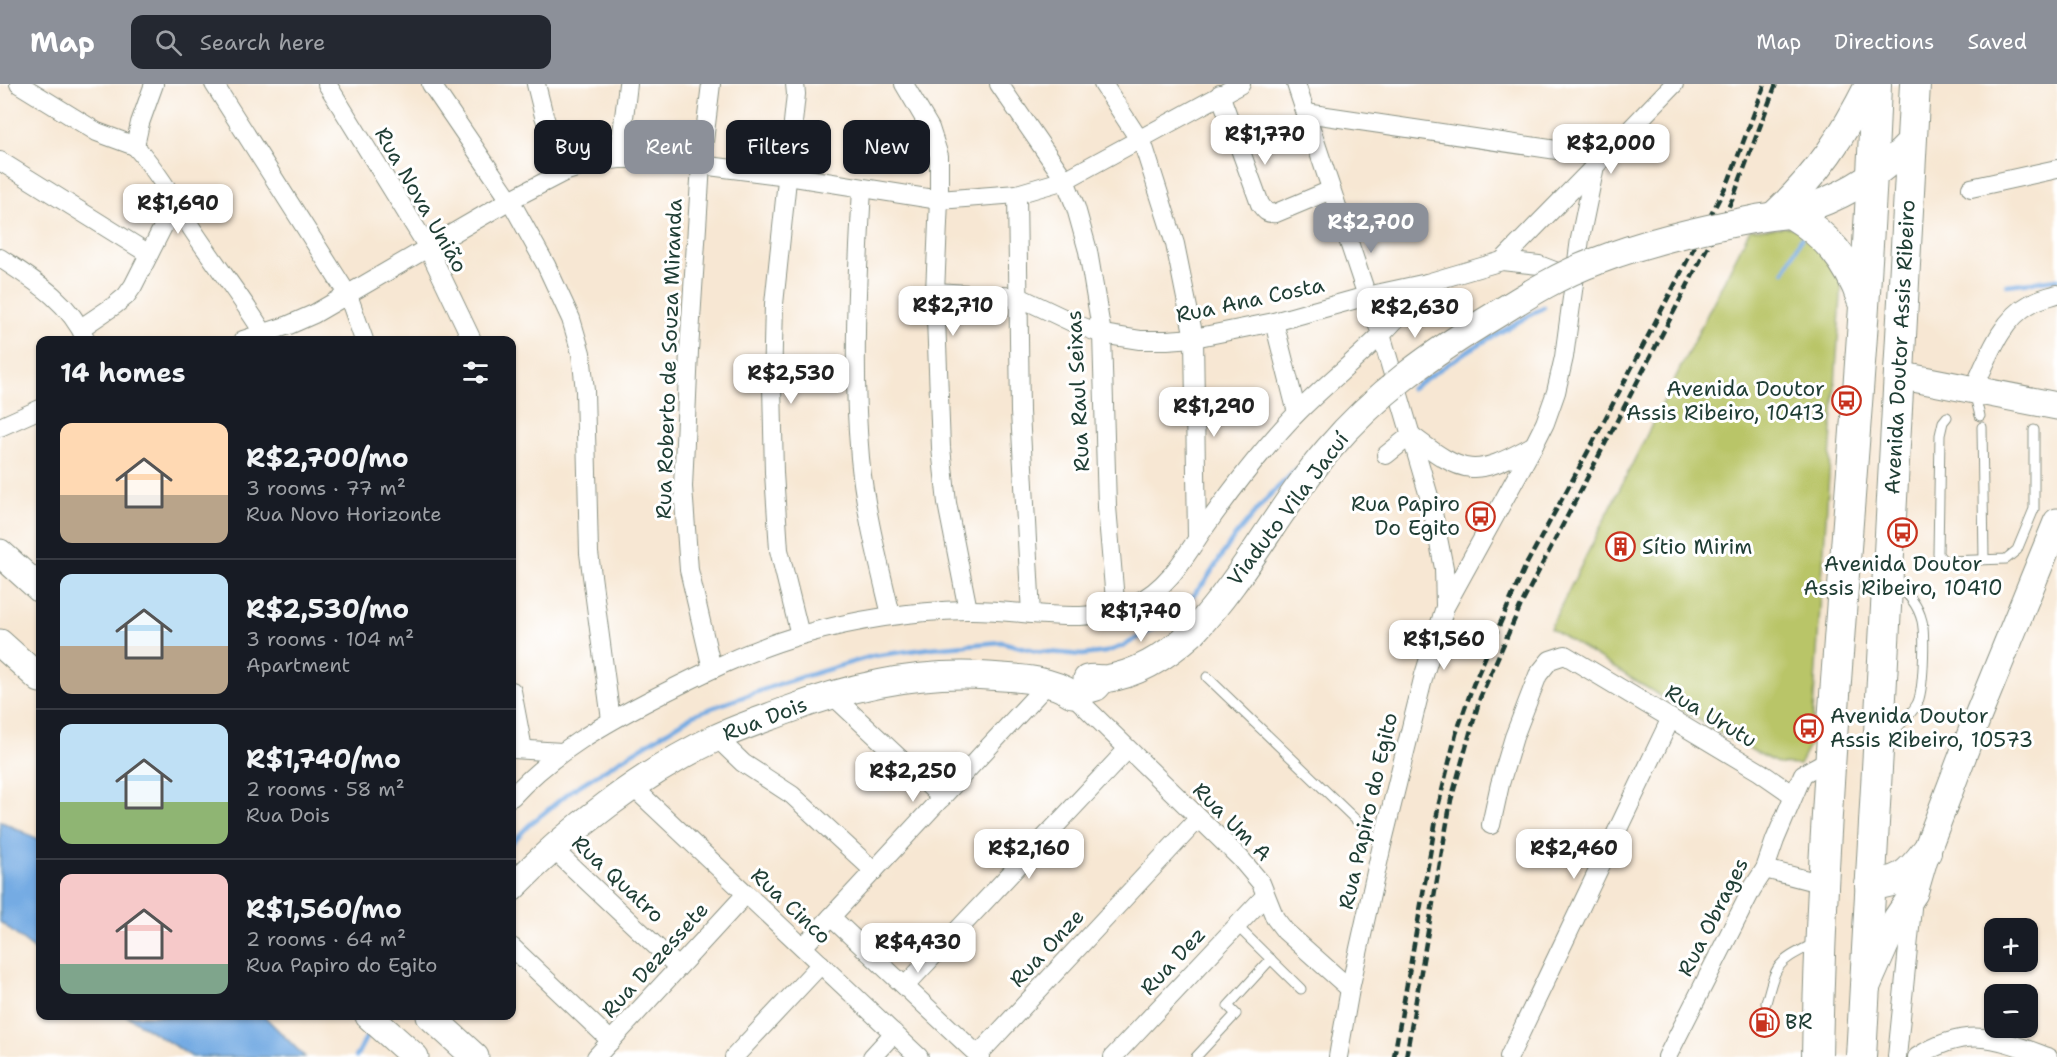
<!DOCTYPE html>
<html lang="en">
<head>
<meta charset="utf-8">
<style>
	body { margin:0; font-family:"Shantell Sans",sans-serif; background:#242831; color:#f1f3f6; height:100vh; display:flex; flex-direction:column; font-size:22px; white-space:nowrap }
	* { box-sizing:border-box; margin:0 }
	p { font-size:20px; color:#9ea1a6 }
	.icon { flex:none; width:33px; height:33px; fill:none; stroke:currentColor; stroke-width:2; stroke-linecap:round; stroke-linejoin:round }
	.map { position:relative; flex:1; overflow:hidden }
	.sheet { position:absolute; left:36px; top:252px; width:480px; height:684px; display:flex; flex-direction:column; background:#171b24; border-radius:12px; box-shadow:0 2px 4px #0004 }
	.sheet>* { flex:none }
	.guide { position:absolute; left:534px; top:36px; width:570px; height:54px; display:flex; gap:12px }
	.controls { position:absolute; left:1984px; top:834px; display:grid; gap:12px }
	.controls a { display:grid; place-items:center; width:54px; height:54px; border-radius:12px; background:#171b24; box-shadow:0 2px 4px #0004; font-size:30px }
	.price { position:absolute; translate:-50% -51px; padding:0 14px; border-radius:12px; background:#fff; color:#222; font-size:20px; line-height:39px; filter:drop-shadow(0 2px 3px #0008) }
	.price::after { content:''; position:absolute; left:50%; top:36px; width:18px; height:14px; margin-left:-9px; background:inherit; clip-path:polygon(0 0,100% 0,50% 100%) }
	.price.on { background:#8c9099; color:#fff }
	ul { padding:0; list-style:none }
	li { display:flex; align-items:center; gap:18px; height:150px; padding:0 24px }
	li+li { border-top:2px solid #363941 }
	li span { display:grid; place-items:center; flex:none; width:168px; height:120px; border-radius:12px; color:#555 }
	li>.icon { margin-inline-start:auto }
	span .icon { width:72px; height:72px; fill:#fffc; stroke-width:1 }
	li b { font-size:26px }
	h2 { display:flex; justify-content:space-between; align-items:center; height:72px; padding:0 24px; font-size:26px }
	.pill { padding:0 21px; border-radius:12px; background:#171b24; box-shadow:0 2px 4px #0004; font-size:21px; line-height:54px }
	.pill.on { background:#8c9099; color:#fff }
	header { display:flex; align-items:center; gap:36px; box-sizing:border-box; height:84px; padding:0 30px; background:#8c9099; color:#fff }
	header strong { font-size:28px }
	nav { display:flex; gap:33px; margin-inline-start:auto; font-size:21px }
	.search { width:420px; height:54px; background:#242831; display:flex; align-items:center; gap:15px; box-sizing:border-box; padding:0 21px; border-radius:12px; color:#9ea1a6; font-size:22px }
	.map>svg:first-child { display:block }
	.green { fill:#b9c567; stroke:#6c814e; stroke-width:1.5 }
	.water { fill:#75abe3; stroke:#4a748c; stroke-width:1.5 }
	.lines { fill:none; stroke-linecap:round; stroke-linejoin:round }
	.stream { stroke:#75abe3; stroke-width:4.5 }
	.lane-casing { stroke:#8b9284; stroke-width:11 }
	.street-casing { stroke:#8b9284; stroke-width:20 }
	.secondary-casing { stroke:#8b9284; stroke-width:29 }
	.primary-casing { stroke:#8b9284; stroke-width:32 }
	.lane { stroke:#fff; stroke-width:9 }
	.street { stroke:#fff; stroke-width:18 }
	.secondary { stroke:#fff; stroke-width:27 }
	.primary { stroke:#fff; stroke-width:30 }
	.rail { stroke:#1f3d34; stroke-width:4.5; stroke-dasharray:9 4.5; stroke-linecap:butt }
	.secondary-bridge-casing { stroke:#8b9284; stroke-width:29; stroke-linecap:butt }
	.secondary-bridge { stroke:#fff; stroke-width:27 }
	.labels { text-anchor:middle; stroke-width:6; stroke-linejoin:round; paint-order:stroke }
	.street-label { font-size:21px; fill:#1f3d34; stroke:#fff }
	.poi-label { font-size:21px; fill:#1f3d34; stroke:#fff; text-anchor:start }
</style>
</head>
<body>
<header>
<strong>Map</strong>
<div class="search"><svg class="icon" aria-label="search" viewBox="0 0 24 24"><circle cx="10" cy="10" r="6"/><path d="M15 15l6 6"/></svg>Search here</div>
<nav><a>Map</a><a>Directions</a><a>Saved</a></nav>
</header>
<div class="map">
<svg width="2057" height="973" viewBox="0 0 2057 973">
	<rect width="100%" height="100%" fill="#fff"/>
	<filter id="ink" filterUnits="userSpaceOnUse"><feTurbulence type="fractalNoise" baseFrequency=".0167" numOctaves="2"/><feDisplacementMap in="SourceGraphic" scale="12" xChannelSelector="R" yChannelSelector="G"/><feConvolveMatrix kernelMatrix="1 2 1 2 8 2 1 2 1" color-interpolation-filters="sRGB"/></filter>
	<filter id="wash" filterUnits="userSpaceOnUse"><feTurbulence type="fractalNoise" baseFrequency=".008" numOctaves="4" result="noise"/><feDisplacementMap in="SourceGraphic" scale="24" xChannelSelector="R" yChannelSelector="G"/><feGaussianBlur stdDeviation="1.35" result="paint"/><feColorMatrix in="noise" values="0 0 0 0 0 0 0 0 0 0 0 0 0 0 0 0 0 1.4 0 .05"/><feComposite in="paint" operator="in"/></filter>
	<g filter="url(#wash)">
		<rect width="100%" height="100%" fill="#f7e7d3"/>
		<polygon class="green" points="1789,143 1822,151 1842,197 1811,658 1799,681 1779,680 1728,654 1550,544 1750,145"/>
		<g class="water">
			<polygon points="0,737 40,756 40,870 0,838"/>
			<polygon points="127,932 264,932 305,973 192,973"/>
		</g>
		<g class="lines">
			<g class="stream">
				<polyline points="1784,188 1802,153"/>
				<polyline points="2007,201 2057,195"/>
				<polyline points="1411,305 1466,268 1544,223"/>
				<polyline points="512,759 528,742 572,706 695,630 782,599 873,572 931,564 1001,558 1037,567 1082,571 1106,568 1123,562 1161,541 1176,530 1204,499 1232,456 1269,412 1296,386"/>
				<polyline points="356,973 370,946"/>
			</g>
		</g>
	</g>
	<g filter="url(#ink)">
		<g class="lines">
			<defs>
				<g id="lane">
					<polyline points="1974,308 1980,332"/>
					<polyline points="1947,333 1943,338 1940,351 1938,470 1943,476 1947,477 2006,475 2017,466 2034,425 2034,346"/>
					<polyline points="1982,343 1984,475"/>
					<polyline points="1207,593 1382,761"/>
					<path d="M 1886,655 C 1896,644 1910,633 1917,620 C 1924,607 1925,551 1922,537 C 1918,521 1907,508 1894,500"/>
					<polyline points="1237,842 1301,905"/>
					<path d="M 1766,919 C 1777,877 1777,879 1815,859"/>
					<polyline points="1196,973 1236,930 1228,922 1271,875"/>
				</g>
				<g id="street">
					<polyline points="19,0 97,48 135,62"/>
					<polyline points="214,0 348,211 364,256"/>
					<polyline points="327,0 427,162 472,256"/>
					<polyline points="431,0 510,116 546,181 571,235 581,269 585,307 589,469 611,636"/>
					<polyline points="536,0 544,32 564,88"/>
					<polyline points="711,0 701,81 689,267 683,403 689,486 712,585"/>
					<polyline points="795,0 796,10 774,220 772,302 774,389 779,466 800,551"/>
					<polyline points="904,0 930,44 939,72 939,116 935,208 941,364 947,419 968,526"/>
					<polyline points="999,0 1065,96 1076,124 1088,167 1102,250 1107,423 1116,528"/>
					<polyline points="1103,0 1144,63 1175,160 1194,254 1197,454"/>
					<polyline points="1296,0 1367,212 1381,250 1431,419 1444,484 1445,522"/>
					<path d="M 1220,10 L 1260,120 C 1265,127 1267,130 1276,129 L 1331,106"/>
					<polyline points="1306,29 1604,73"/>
					<path d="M 135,62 C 157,87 173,114 190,142 C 214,179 241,212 264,250 L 264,256"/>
					<polyline points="135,62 140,39 154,0"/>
					<polyline points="619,75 628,0"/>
					<polyline points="0,77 149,170"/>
					<polyline points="1971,104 2057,85"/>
					<path d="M 862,105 C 857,195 852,285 860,374 C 865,427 879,480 891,531"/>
					<polyline points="1017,110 1020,328 1031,530"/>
					<path d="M 0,174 C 35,197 69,217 86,256"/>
					<polyline points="1502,177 1593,84"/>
					<polyline points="935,208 1019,213 1078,241 1102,250 1140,256 1167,256 1194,254 1274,238 1367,212 1427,199 1502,177 1539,181 1570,193"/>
					<polyline points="1274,238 1297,329"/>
					<polyline points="81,244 115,221 126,212 133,202 176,117"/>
					<polyline points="243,256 289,241 314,230 510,116 564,88 596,78 619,75 639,75 701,81 788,92 939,116 1017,110 1065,96 1241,0"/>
					<path d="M 1973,306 C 1987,277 2000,236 2030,220 C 2038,215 2048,213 2057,210"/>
					<polyline points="0,343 40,325"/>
					<path d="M 1411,351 C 1465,392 1474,394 1534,361"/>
					<polyline points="1386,371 1411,351"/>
					<polyline points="512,607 523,665"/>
					<polyline points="831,610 942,714"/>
					<polyline points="1072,610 1240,774 1261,799 1275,834 1285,847 1350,905"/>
					<polyline points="716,653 743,679 792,711 874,787"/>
					<polyline points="513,665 562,668"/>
					<polyline points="633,703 919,973"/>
					<path d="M 512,713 C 552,669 605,639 658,612 C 703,589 751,565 801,551 C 855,536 910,527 966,526 C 1022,524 1083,545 1136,519 C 1167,505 1185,473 1203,446 C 1232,405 1262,365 1297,329 C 1325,301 1355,277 1383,249 C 1399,233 1413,216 1427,199"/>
					<polyline points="1491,741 1500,700 1514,653 1538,591 1550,576 1565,571 1760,688 1793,711"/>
					<polyline points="552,764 678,883"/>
					<polyline points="1765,785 1823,800"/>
					<polyline points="831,833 980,973"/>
					<polyline points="512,863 611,957"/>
					<polyline points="803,863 1048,599"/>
					<polyline points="905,902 1127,666"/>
					<polyline points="978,971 1198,735"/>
					<polyline points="596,973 746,810"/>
					<polyline points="734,973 821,880"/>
					<polyline points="872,973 894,949"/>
					<polyline points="1113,973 1265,812"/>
					<polyline points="1338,973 1350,905 1382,761 1424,591 1445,523 1534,361 1545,339 1556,308 1564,273 1580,155 1595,82 1674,0"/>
					<polyline points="1509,973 1671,634"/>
					<polyline points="1667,973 1752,805 1765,785 1775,756 1803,690 1830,675"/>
					<polyline points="1897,973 1913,814"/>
					<path d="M 1917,973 C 1968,941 1996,954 2048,973"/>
				</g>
				<g id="secondary">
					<path d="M 1775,130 C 1819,88 1842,54 1869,0"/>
					<path d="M 1755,135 C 1767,132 1779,132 1791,130 C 1798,128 1806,124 1813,122 C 1852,108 1884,87 1912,57"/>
					<polyline points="1898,291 2057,322"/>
					<polyline points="0,469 40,505"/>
					<polyline points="0,559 40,595"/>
					<path d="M 1087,595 C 1094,593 1099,595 1105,595 C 1139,590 1169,570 1193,548"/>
					<path d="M 512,804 C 567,747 644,688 716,654 C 739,643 764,635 788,626 C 852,602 920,587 988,592 C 1015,594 1048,594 1072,610 L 1096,603 L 1103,595"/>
					<polyline points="1867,902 1897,834 1914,809 1926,768 1977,634 2057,438"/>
					<polyline points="369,932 415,973"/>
					<polyline points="430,932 475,973"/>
				</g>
				<g id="primary">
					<path d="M 1792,130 C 1826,151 1849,177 1862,216"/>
					<path d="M 1870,801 C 1900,798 1908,792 1926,768"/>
					<path d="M 1817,973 C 1823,648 1864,325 1876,0"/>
					<polyline points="1861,973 1915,0"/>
				</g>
			</defs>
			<use href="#lane" class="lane-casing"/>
			<use href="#street" class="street-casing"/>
			<use href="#secondary" class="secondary-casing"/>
			<use href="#primary" class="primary-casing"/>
			<use href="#lane" class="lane"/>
			<use href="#street" class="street"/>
			<use href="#secondary" class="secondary"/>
			<use href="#primary" class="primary"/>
			<g class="rail">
				<polyline points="1394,973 1439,719 1456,650 1473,601 1526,481 1591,362 1729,96 1765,0"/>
				<polyline points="1406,973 1451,716 1480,614 1520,523 1733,114 1776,0"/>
			</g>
			<defs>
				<path id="secondary-bridge" d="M 1193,548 C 1245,493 1279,423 1328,366 C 1376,309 1434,268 1497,230 C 1529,210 1561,190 1597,177 C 1648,157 1701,145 1755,135"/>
			</defs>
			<use href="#secondary-bridge" class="secondary-bridge-casing"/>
			<use href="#secondary-bridge" class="secondary-bridge"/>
		</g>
	</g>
	<defs>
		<symbol id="bus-ring" viewBox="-11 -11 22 22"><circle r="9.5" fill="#fff" stroke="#c8321e" stroke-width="1.5"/><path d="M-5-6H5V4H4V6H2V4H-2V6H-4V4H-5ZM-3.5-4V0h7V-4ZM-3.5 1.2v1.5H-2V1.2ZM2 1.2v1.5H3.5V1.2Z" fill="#c8321e"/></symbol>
		<symbol id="building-ring" viewBox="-11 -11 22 22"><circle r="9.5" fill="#fff" stroke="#c8321e" stroke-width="1.5"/><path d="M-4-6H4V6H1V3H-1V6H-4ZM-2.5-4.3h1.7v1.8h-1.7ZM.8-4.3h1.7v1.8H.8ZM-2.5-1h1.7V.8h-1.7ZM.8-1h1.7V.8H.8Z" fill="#c8321e"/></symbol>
		<symbol id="fuel-ring" viewBox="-11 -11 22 22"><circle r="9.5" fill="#fff" stroke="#c8321e" stroke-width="1.5"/><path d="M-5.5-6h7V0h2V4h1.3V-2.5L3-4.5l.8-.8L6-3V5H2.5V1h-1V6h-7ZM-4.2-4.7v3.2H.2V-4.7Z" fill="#c8321e"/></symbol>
	</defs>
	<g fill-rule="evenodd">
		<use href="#bus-ring" x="1830" y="300" width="33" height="33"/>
		<use href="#bus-ring" x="1464" y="416" width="33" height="33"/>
		<use href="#bus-ring" x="1886" y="432" width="33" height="33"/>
		<use href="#building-ring" x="1604" y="446" width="33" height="33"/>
		<use href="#bus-ring" x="1792" y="628" width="33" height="33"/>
		<use href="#fuel-ring" x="1748" y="922" width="33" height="33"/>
	</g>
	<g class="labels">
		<g class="street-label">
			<text transform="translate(421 116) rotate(60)" y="7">Rua Nova União</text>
			<text transform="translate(1250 216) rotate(-12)" y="7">Rua Ana Costa</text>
			<text transform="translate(1900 263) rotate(-87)" y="7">Avenida Doutor Assis Ribeiro</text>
			<text transform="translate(669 275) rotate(-88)" y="7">Rua Roberto de Souza Miranda</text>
			<text transform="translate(1078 307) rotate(-93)" y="7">Rua Raul Seixas</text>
			<text transform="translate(1288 425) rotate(-53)" y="7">Viaduto Vila Jacuí</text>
			<text transform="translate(1711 632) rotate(31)" y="7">Rua Urutu</text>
			<text transform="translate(765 635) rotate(-21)" y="7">Rua Dois</text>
			<text transform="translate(1368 727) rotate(-77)" y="7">Rua Papiro do Egito</text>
			<text transform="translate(1232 738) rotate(45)" y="7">Rua Um A</text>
			<text transform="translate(618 795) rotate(43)" y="7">Rua Quatro</text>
			<text transform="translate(791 822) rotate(43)" y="7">Rua Cinco</text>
			<text transform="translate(1713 833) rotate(-63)" y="7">Rua Obrages</text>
			<text transform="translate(1047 864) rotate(-47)" y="7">Rua Onze</text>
			<text transform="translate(655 876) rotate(-48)" y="7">Rua Dezessete</text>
			<text transform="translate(1173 877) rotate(-47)" y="7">Rua Dez</text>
		</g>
		<g class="poi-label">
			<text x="1825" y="312" text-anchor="end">Avenida Doutor<tspan x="1825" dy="24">Assis Ribeiro, 10413</tspan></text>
			<text x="1460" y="427" text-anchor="end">Rua Papiro<tspan x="1460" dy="24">Do Egito</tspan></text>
			<text x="1642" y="470">Sítio Mirim</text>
			<text x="1903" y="487" text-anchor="middle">Avenida Doutor<tspan x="1903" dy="24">Assis Ribeiro, 10410</tspan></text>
			<text x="1830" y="639">Avenida Doutor<tspan x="1830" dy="24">Assis Ribeiro, 10573</tspan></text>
			<text x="1785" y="945">BR</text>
		</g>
	</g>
</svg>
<div class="controls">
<a>+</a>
<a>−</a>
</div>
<b class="price" style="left:1265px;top:82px">R$1,770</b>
<b class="price" style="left:1611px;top:91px">R$2,000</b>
<b class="price" style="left:178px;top:151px">R$1,690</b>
<b class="price on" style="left:1371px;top:170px">R$2,700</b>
<b class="price" style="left:953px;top:253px">R$2,710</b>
<b class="price" style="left:1415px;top:255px">R$2,630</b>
<b class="price" style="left:791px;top:321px">R$2,530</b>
<b class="price" style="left:1214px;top:354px">R$1,290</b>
<b class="price" style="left:1141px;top:559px">R$1,740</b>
<b class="price" style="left:1444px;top:587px">R$1,560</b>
<b class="price" style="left:913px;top:719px">R$2,250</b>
<b class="price" style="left:1029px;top:796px">R$2,160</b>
<b class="price" style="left:1574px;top:796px">R$2,460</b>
<b class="price" style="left:918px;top:890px">R$4,430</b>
<div class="guide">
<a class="pill">Buy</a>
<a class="pill on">Rent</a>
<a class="pill">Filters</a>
<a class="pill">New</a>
</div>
<section class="sheet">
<h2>14 homes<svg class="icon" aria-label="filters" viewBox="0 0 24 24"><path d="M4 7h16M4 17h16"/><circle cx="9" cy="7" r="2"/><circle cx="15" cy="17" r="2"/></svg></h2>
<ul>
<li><span style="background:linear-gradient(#ffd9b3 60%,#b9a48a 0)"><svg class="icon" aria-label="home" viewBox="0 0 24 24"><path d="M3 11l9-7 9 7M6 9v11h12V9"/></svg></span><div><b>R$2,700/mo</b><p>3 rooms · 77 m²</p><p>Rua Novo Horizonte</p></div></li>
<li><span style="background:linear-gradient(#bfe0f5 60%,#b9a48a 0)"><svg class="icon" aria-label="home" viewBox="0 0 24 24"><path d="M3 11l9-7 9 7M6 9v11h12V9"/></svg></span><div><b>R$2,530/mo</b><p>3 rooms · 104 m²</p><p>Apartment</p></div></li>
<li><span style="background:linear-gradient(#bfe0f5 65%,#8fb573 0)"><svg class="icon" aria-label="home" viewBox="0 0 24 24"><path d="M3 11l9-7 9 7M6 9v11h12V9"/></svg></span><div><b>R$1,740/mo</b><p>2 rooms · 58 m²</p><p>Rua Dois</p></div></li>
<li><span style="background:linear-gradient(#f6c9c9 75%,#7fa58c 0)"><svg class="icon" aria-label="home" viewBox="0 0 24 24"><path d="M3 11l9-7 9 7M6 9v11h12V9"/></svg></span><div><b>R$1,560/mo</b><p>2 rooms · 64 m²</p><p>Rua Papiro do Egito</p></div></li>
</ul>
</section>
</div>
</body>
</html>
